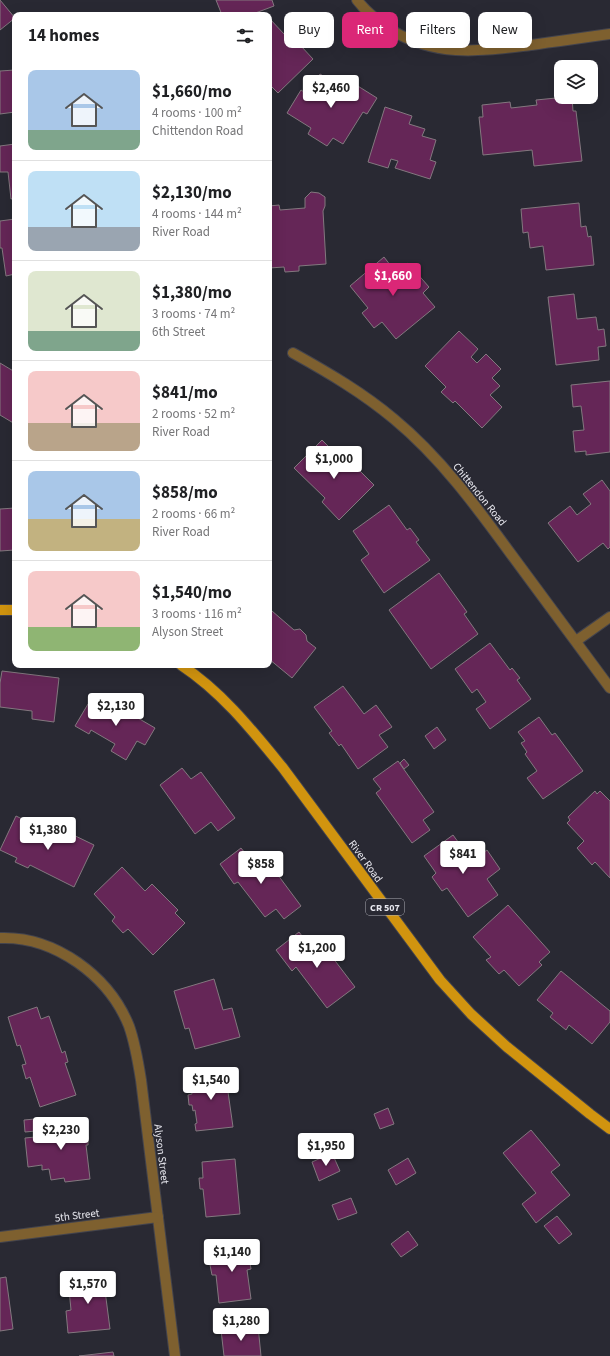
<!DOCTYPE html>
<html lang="en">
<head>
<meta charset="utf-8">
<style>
	body { margin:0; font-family:"Source Sans 3",sans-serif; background:#f2f2f2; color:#202124; height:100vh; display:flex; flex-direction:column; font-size:15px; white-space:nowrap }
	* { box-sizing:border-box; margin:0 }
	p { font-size:13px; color:#757577 }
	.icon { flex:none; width:22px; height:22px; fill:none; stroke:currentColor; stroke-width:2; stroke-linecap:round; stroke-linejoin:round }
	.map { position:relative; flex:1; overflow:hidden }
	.drawer { position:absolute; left:12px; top:12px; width:260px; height:656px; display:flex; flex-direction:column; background:#fff; border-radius:8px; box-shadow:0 4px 16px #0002 }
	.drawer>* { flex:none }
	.banner { position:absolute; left:284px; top:12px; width:266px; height:36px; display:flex; gap:8px }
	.fabs { position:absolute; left:554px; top:60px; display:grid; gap:8px }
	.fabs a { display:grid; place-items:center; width:44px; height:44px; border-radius:8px; background:#fff; box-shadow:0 4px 16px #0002; font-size:20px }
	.price { position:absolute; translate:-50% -34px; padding:0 9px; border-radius:4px; background:#fff; color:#222; font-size:13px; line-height:26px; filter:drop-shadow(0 1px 2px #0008) }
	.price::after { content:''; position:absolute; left:50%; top:24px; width:12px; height:9px; margin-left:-6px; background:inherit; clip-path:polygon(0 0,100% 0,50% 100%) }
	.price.selected { background:#db2777; color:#fff }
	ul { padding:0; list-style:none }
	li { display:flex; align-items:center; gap:12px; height:100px; padding:0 16px }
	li+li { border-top:1px solid #e0e0e0 }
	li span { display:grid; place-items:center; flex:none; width:112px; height:80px; border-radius:8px; color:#555 }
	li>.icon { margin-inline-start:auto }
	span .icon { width:48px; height:48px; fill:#fffc; stroke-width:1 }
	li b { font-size:17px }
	h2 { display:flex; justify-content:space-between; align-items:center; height:48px; padding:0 16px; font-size:17px }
	.chip { padding:0 14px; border-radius:8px; background:#fff; box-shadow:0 4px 16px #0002; font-size:14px; line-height:36px }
	.chip.selected { background:#db2777; color:#fff }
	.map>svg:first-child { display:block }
	.building { fill:#652657; stroke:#83787f }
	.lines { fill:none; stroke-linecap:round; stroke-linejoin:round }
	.minor-casing { stroke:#44444d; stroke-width:12 }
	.major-casing { stroke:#44444d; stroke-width:12 }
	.minor { stroke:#7e602f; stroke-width:10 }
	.major { stroke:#d1940f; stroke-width:10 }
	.labels { text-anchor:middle; stroke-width:3; stroke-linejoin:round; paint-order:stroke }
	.shield { fill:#292933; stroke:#afafb7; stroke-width:1 }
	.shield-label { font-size:10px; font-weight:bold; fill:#e8e8ef }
	.street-label { font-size:11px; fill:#e8e8ef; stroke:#292933 }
</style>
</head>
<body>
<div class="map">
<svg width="610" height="1356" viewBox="0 0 610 1356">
	<rect width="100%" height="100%" fill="#292933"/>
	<g class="building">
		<polygon points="0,0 15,18 0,30"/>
		<polygon points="216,0 272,0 274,6 250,15 222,15"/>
		<polygon points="269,18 285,35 288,32 313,59 278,93 269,84"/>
		<polygon points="15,70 15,112 0,114 0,71"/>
		<polygon points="320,74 333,82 331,87 337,91 345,78 377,98 367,114 363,112 343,144 333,138 327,146 308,134 311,128 287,113 301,90 307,94"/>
		<polygon points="566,97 572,97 573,111 576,111 582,161 534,166 532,150 483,155 479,117 483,117 482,105 510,102 511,108 537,105 536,100"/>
		<polygon points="385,107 412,116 409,124 425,129 422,136 436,140 430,160 436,162 430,179 395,168 398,161 391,159 388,168 368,162"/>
		<polygon points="15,144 15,198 11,199 8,172 0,172 0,146"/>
		<polygon points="311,192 319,193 325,197 325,206 323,211 326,264 299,266 299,271 285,272 284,267 269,268 269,206 279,205 280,210 305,208 305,198"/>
		<polygon points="579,203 581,227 586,226 588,237 591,236 594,265 546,270 543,246 530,248 528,232 523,233 521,209"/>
		<polygon points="15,219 15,274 6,276 2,248 0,248 0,221"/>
		<polygon points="384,257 394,270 399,267 401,269 408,263 429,287 423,293 435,307 396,339 382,322 374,328 362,313 368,308 350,286"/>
		<polygon points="574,294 577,319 596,317 598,330 604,329 606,346 598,347 599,360 556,365 548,297"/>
		<polygon points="459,331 478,349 471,357 477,363 486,354 501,369 492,378 500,386 490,395 502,407 482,428 455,401 453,403 441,392 446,387 425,366"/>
		<polygon points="0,363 15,372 15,424 0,415"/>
		<polygon points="610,381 610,452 586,455 586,451 575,452 573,431 584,430 581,406 573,407 571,385"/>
		<polygon points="322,440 334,452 331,455 345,469 351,462 374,485 339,520 322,502 325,498 294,468"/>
		<polygon points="602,480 610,491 610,547 608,549 603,543 578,562 548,523 570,506 577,515 591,504 583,494"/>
		<polygon points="389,505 407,530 410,528 419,540 416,542 430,560 384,593 361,560 369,554 353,531"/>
		<polygon points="15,508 15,550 0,551 0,509"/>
		<polygon points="439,573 467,612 464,614 478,634 431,669 389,610"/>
		<polygon points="272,611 294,630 300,629 306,635 307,641 316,648 292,678 269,659 269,615"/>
		<polygon points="490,643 510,670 512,668 520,678 517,680 531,699 490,729 476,709 486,702 477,689 472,693 455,669"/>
		<polygon points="2,671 59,678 54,722 32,719 32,711 0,707 0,683"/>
		<polygon points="343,686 364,714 376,705 392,727 379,735 388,747 358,769 341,744 339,746 329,733 332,731 314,707"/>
		<polygon points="107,700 155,728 145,745 137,741 126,760 111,751 115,744 91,730 89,734 75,726 88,704 100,711"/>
		<polygon points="539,717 552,735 555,733 583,771 543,799 527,778 537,771 525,754 527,752 521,743 525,741 518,732"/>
		<polygon points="437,727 446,740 434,749 425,736"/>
		<polygon points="404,759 409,765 404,769 400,763"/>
		<polygon points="398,761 434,812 423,820 430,830 412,843 376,793 381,789 373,779"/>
		<polygon points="182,768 191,779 201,772 235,818 218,831 211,822 195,834 160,785"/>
		<polygon points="595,791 597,794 600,791 610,801 610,878 595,862 592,865 577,848 584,841 567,823 570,820 568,817"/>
		<polygon points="16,816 58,836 61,829 94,845 74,887 30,865 28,868 15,862 17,858 0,850"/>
		<polygon points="453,835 472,861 487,850 500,869 487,879 498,895 468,917 447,888 442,891 432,877 436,873 424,856"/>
		<polygon points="241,848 256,867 266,859 301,906 284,919 276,909 265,917 238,882 234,884 220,864"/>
		<polygon points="122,867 145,891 152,884 178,910 175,913 185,923 153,955 128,929 123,933 112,921 115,917 94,894"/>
		<polygon points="508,905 550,952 539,962 542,965 519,986 504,970 499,974 486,960 491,957 473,937"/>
		<polygon points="299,932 314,952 323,945 355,987 327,1008 296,967 292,971 276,950"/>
		<polygon points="561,971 610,1011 610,1022 592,1044 569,1025 566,1030 550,1017 553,1013 537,1000"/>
		<polygon points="214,979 223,1010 232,1008 240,1037 195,1049 189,1028 185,1029 174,991"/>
		<polygon points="37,1007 41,1019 49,1016 62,1053 65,1051 68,1062 65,1063 76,1095 40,1107 30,1077 26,1079 22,1065 26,1064 20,1045 17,1046 8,1017"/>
		<polygon points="225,1071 233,1127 196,1131 195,1124 197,1123 195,1110 193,1111 192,1105 189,1105 188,1095 192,1094 190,1076"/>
		<polygon points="388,1108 394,1124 380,1129 374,1114"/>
		<polygon points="82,1118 84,1136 88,1136 88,1145 86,1145 90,1179 65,1182 64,1178 51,1180 49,1169 42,1170 42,1165 28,1167 25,1138 46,1136 45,1126 48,1126 48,1123"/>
		<polygon points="35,1119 36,1131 25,1132 24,1120"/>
		<polygon points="531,1130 560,1165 551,1172 570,1195 536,1223 522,1204 536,1193 503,1153"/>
		<polygon points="332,1153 340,1171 319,1181 312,1162"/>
		<polygon points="408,1158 416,1173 396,1185 388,1170"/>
		<polygon points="235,1159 240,1214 206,1217 203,1189 200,1189 199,1178 203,1178 202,1162"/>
		<polygon points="351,1198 357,1213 338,1220 332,1205"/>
		<polygon points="557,1216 572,1234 559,1244 544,1226"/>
		<polygon points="408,1231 418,1245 401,1257 391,1244"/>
		<polygon points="247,1244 251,1269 247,1270 251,1299 219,1303 216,1275 212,1275 210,1265 214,1264 212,1248"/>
		<polygon points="103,1275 110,1329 68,1333 66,1311 71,1310 68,1279"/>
		<polygon points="6,1277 13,1329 0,1331 0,1278"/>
		<polygon points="258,1326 261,1356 224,1356 221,1330"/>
		<polygon points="113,1352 114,1356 79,1356"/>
	</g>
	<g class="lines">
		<defs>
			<g id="minor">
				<path d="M 357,0 C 366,12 379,22 391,30 C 438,58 480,51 531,45 C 557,41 584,38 610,34"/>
				<path d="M 293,353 C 329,373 363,393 394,419 C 440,457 476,506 511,554 C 544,598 577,643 610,688"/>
				<polyline points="576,641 610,617"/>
				<path d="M 0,938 C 55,936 109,976 129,1026 C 135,1043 138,1061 141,1080 L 175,1356"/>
				<polyline points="0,1237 158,1217"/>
			</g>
			<g id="major">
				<polyline points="0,610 15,610"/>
				<path d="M 181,665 C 222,692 252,730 283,768 L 440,980 L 471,1014 L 507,1047 L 590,1114 L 610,1129"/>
			</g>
		</defs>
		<use href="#minor" class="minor-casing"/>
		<use href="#major" class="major-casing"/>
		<use href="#minor" class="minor"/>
		<use href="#major" class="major"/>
	</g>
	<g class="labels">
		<rect class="shield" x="366" y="899" width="38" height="16" rx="3"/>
		<g class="shield-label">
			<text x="385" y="911">CR 507</text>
		</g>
		<g class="street-label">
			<text transform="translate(480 494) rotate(51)" y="4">Chittendon Road</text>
			<text transform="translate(366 861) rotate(54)" y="4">River Road</text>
			<text transform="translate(162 1154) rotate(83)" y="4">Alyson Street</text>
			<text transform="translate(77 1215) rotate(-7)" y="4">5th Street</text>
		</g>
	</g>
</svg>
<div class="fabs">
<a><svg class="icon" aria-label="layers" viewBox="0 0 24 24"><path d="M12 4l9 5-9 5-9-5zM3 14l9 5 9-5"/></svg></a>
</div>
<b class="price" style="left:331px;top:109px">$2,460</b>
<b class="price selected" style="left:393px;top:297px">$1,660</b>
<b class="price" style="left:334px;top:480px">$1,000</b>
<b class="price" style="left:116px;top:727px">$2,130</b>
<b class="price" style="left:48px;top:851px">$1,380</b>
<b class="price" style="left:463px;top:875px">$841</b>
<b class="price" style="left:261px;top:885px">$858</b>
<b class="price" style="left:317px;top:969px">$1,200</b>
<b class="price" style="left:211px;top:1101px">$1,540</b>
<b class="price" style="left:61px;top:1151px">$2,230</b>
<b class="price" style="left:326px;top:1167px">$1,950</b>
<b class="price" style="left:232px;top:1273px">$1,140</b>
<b class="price" style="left:88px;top:1305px">$1,570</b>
<b class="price" style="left:241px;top:1342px">$1,280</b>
<div class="banner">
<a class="chip">Buy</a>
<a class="chip selected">Rent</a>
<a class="chip">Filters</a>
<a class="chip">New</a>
</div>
<section class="drawer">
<h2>14 homes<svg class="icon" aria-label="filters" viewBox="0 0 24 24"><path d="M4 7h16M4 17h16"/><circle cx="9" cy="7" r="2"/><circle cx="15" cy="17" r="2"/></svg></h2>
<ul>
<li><span style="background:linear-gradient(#a9c7e8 75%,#7fa58c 0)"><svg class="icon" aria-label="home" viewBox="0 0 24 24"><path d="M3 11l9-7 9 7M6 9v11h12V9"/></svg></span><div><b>$1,660/mo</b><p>4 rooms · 100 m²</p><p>Chittendon Road</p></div></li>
<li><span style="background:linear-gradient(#bfe0f5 70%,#9aa5b1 0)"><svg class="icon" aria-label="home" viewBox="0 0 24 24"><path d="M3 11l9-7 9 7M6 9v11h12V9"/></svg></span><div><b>$2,130/mo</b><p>4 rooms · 144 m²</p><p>River Road</p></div></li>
<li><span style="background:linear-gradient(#dfe7d0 75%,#7fa58c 0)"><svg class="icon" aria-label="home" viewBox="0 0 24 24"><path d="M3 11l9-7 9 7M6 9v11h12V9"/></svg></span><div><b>$1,380/mo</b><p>3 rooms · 74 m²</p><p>6th Street</p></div></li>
<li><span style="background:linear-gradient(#f6c9c9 65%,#b9a48a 0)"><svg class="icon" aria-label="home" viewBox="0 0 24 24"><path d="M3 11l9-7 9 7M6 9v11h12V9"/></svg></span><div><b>$841/mo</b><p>2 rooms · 52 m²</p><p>River Road</p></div></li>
<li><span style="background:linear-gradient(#a9c7e8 60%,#c2b280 0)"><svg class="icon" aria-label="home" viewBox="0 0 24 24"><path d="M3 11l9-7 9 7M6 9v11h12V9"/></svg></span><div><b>$858/mo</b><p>2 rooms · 66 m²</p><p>River Road</p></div></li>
<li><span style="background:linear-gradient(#f6c9c9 70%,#8fb573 0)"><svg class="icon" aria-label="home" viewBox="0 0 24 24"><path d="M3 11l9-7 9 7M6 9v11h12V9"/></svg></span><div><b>$1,540/mo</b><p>3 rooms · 116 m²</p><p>Alyson Street</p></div></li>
</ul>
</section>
</div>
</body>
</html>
